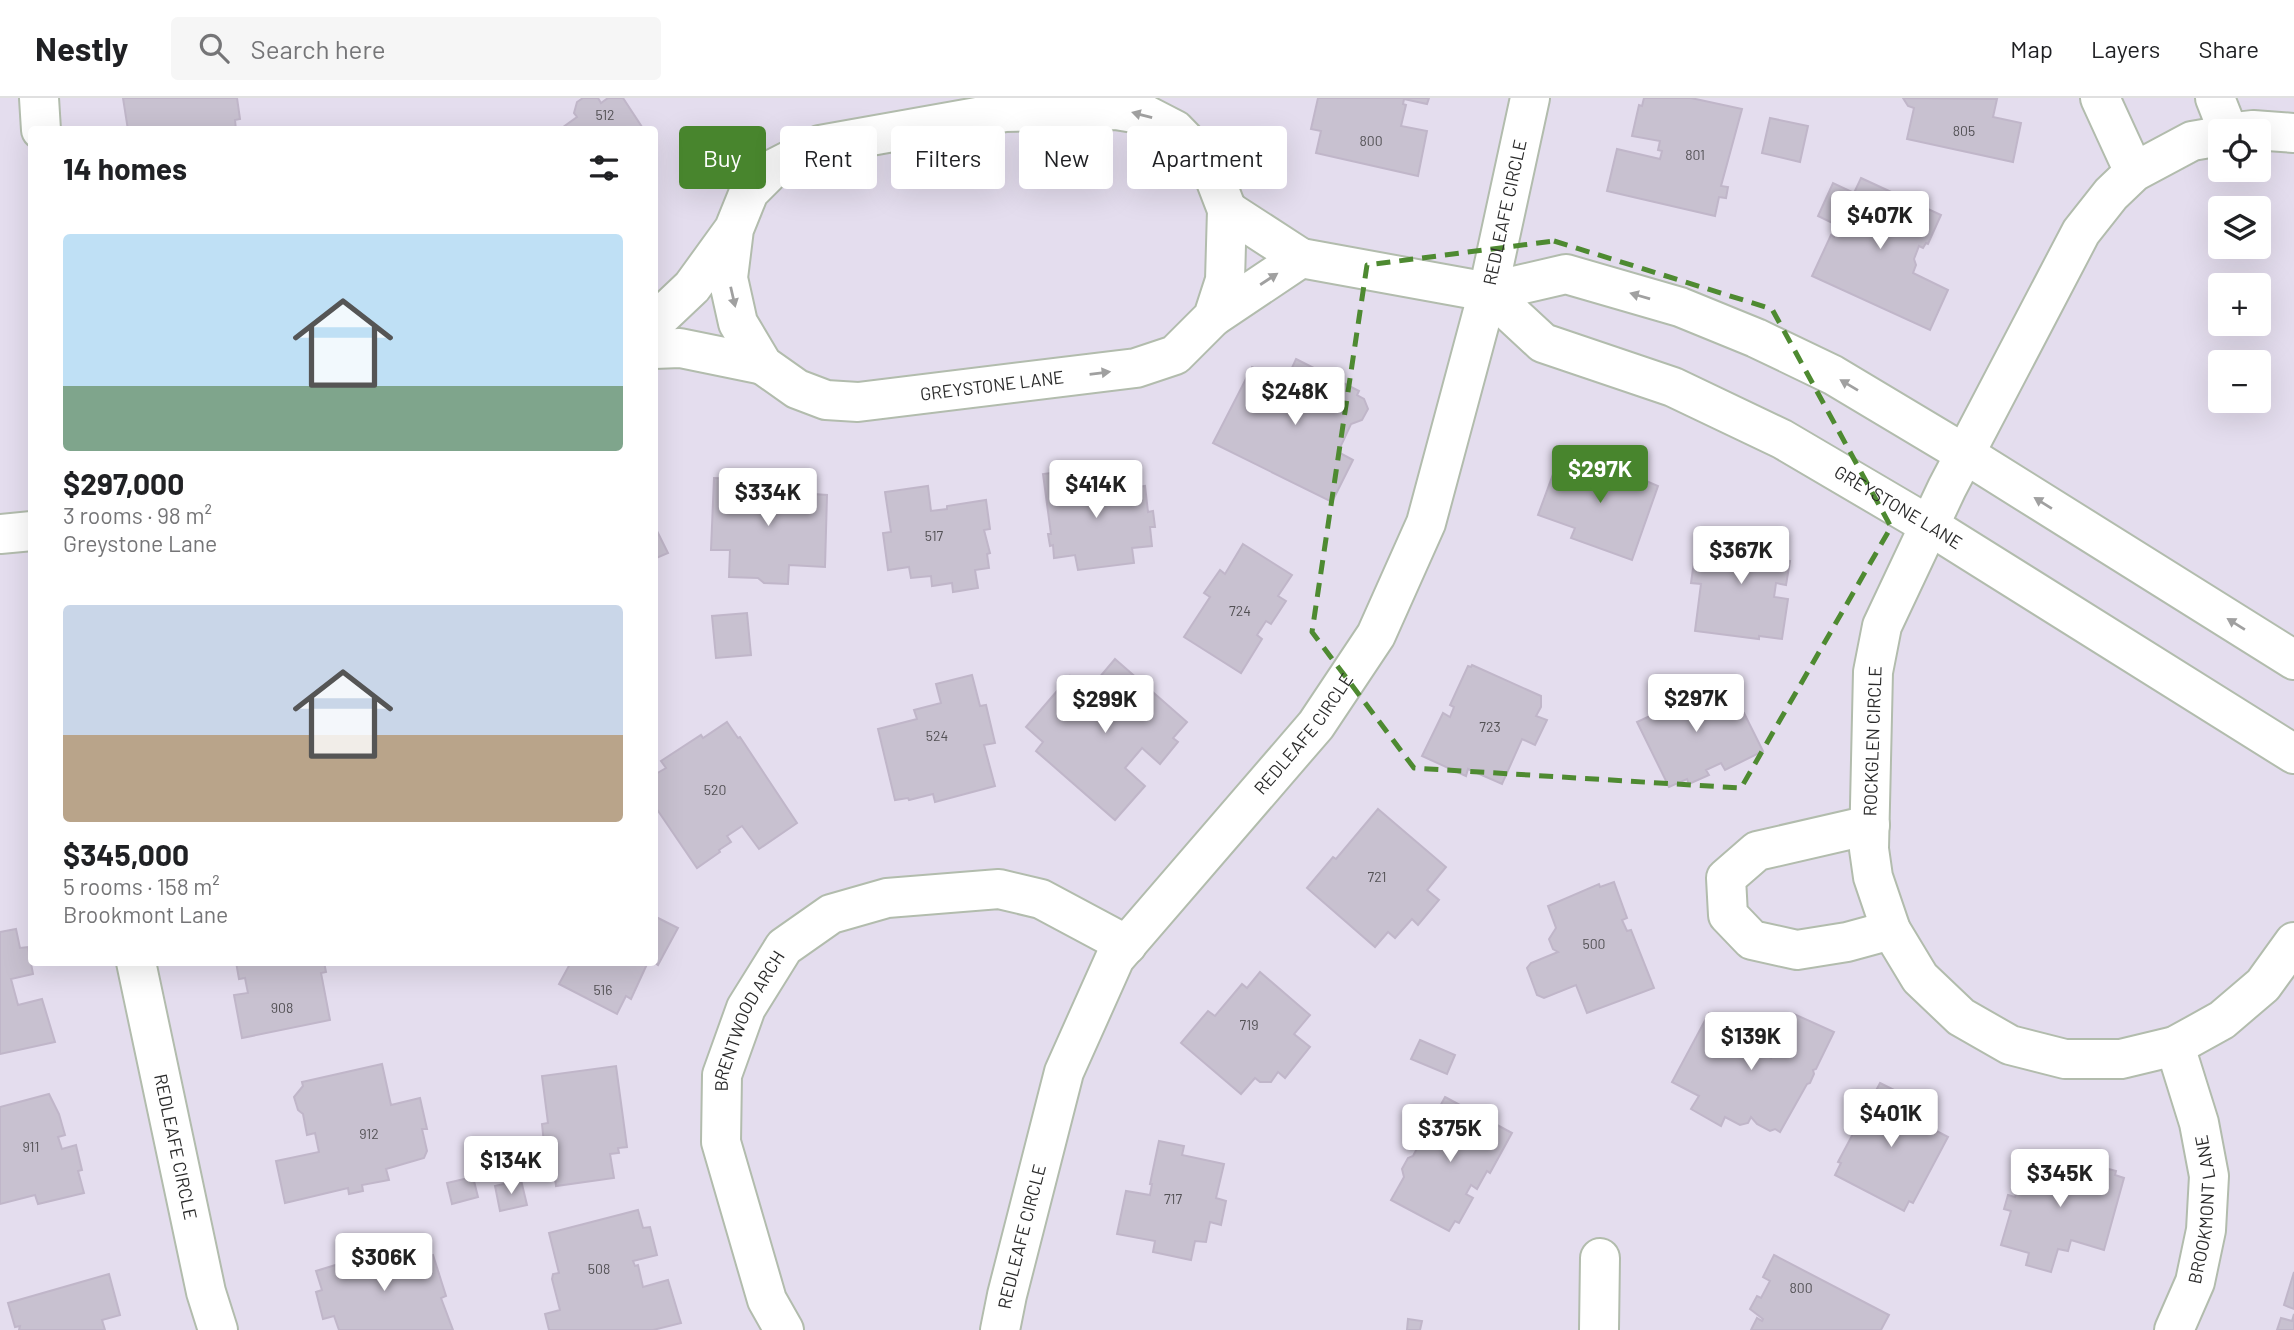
<!DOCTYPE html>
<html lang="en">
<head>
<meta charset="utf-8">
<style>
	body { margin:0; font-family:Barlow,sans-serif; background:#f6f6f6; color:#202124; height:100vh; display:flex; flex-direction:column; font-size:26px; white-space:nowrap }
	* { box-sizing:border-box; margin:0 }
	p { font-size:23px; color:#757577 }
	.icon { flex:none; width:38px; height:38px; fill:none; stroke:currentColor; stroke-width:2; stroke-linecap:round; stroke-linejoin:round }
	.map { position:relative; flex:1; overflow:hidden }
	.side { position:absolute; left:28px; top:28px; width:630px; height:840px; display:flex; flex-direction:column; background:#fff; border-radius:7px; box-shadow:0 7px 28px #0002 }
	.side>* { flex:none }
	.guide { position:absolute; left:679px; top:28px; width:665px; height:63px; display:flex; gap:14px }
	.fabs { position:absolute; left:2208px; top:21px; display:grid; gap:14px }
	.fabs a { display:grid; place-items:center; width:63px; height:63px; border-radius:7px; background:#fff; box-shadow:0 7px 28px #0002; font-size:35px }
	.price { position:absolute; translate:-50% -60px; padding:0 16px; border-radius:7px; background:#fff; color:#222; font-size:23px; line-height:46px; filter:drop-shadow(0 2px 4px #0008) }
	.price::after { content:''; position:absolute; left:50%; top:42px; width:21px; height:16px; margin-left:-10px; background:inherit; clip-path:polygon(0 0,100% 0,50% 100%) }
	.price.active { background:#48852d; color:#fff }
	ul { padding:0; list-style:none }
	li { display:grid; align-content:center; gap:14px; height:371px; padding:0 35px }
	li span { display:grid; place-items:center; height:217px; border-radius:7px; color:#555 }
	li>.icon { margin-inline-start:auto }
	span .icon { width:126px; height:126px; fill:#fffc; stroke-width:1 }
	li b { font-size:30px }
	h2 { display:flex; justify-content:space-between; align-items:center; height:84px; padding:0 35px; font-size:30px }
	.chip { padding:0 24px; border-radius:7px; background:#fff; box-shadow:0 7px 28px #0002; font-size:24px; line-height:63px }
	.chip.active { background:#48852d; color:#fff }
	header { display:flex; align-items:center; gap:42px; box-sizing:border-box; height:98px; padding:0 35px; background:#fff; border-bottom:2px solid #e0e0e0 }
	header strong { font-size:33px }
	nav { display:flex; gap:38px; margin-inline-start:auto; font-size:24px }
	.search { width:490px; height:63px; background:#f6f6f6; display:flex; align-items:center; gap:18px; box-sizing:border-box; padding:0 24px; border-radius:7px; color:#757577; font-size:26px }
	.map>svg:first-child { display:block }
	.building { fill:#c8c1d0; stroke:#c0b6c9; stroke-width:2 }
	.lines { fill:none; stroke-linecap:round; stroke-linejoin:round }
	.minor-casing { stroke:#b2bcad; stroke-width:42 }
	.minor { stroke:#fff; stroke-width:38 }
	.oneway { fill:#a0a0a0 }
	.marked { fill:none; stroke:#4e8a31; stroke-width:5; stroke-dasharray:14 9; stroke-linejoin:round }
	.labels { text-anchor:middle; stroke-width:5; stroke-linejoin:round; paint-order:stroke }
	.number-label { font-size:14px; fill:#525054 }
	.street-label { font-size:18px; fill:#2b2b2b; stroke:#fff }
</style>
</head>
<body>
<header>
<strong>Nestly</strong>
<div class="search"><svg class="icon" aria-label="search" viewBox="0 0 24 24"><circle cx="10" cy="10" r="6"/><path d="M15 15l6 6"/></svg>Search here</div>
<nav><a>Map</a><a>Layers</a><a>Share</a></nav>
</header>
<div class="map">
<svg width="2294" height="1232" viewBox="0 0 2294 1232">
	<rect width="100%" height="100%" fill="#e4ddee"/>
	<g class="building">
		<polygon points="123,0 237,0 240,21 235,22 236,32 128,32"/>
		<polygon points="583,0 598,0 601,5 608,0 623,0 644,32 559,32 577,19 574,15 577,4"/>
		<polygon points="1318,0 1429,0 1427,6 1404,1 1403,6 1406,7 1401,28 1427,33 1418,78 1316,55 1321,33 1311,31"/>
		<polygon points="1644,0 1691,0 1742,11 1721,88 1728,89 1726,100 1719,99 1715,118 1607,93 1617,51 1660,61 1662,53 1658,52 1660,43 1632,38 1639,7 1642,8"/>
		<polygon points="1903,0 1997,1 1993,19 2021,25 2013,64 1907,41 1914,10 1908,8"/>
		<polygon points="1770,20 1808,28 1800,64 1762,55"/>
		<polygon points="1861,80 1941,117 1928,146 1926,145 1923,150 1919,148 1914,161 1916,167 1913,175 1948,192 1930,232 1812,178 1831,137 1834,139 1839,128 1818,118 1833,85 1854,95"/>
		<polygon points="1296,261 1359,293 1357,297 1364,301 1368,311 1362,322 1351,326 1338,354 1353,362 1332,404 1213,345 1252,269 1285,285"/>
		<polygon points="1559,360 1596,373 1599,363 1629,374 1628,378 1634,381 1635,378 1658,388 1632,462 1571,440 1575,430 1538,417"/>
		<polygon points="1067,373 1067,376 1088,373 1090,393 1104,391 1103,387 1123,384 1124,391 1145,388 1148,414 1153,413 1155,429 1150,429 1152,448 1132,450 1134,465 1078,472 1075,457 1054,460 1053,447 1050,448 1048,436 1051,436 1043,376"/>
		<polygon points="714,380 757,382 757,386 792,387 792,391 813,391 813,396 827,397 825,469 789,467 788,486 764,485 758,480 729,479 730,452 711,452"/>
		<polygon points="928,388 931,413 947,411 947,408 986,402 990,431 984,432 990,455 987,456 989,470 975,472 978,490 953,494 952,485 932,488 931,478 911,480 909,469 888,472 883,435 891,434 885,394"/>
		<polygon points="654,427 668,455 654,461"/>
		<polygon points="1715,431 1782,440 1779,461 1790,463 1786,487 1776,485 1774,499 1788,501 1782,541 1759,538 1759,541 1695,533 1701,486 1691,485 1695,456 1711,458"/>
		<polygon points="1243,446 1292,477 1278,498 1286,503 1271,526 1266,523 1257,537 1262,541 1241,575 1184,539 1210,499 1204,495 1220,472 1225,476"/>
		<polygon points="747,515 751,557 716,560 712,518"/>
		<polygon points="1115,561 1187,624 1173,640 1178,644 1160,666 1142,650 1125,670 1145,688 1115,722 1036,653 1043,644 1026,629 1070,578 1088,593"/>
		<polygon points="1472,567 1541,598 1541,609 1536,618 1547,622 1535,647 1522,641 1502,686 1468,671 1466,678 1422,658 1443,615 1450,619 1454,609 1450,607 1468,568 1471,569"/>
		<polygon points="972,577 980,608 986,607 995,645 984,647 995,688 935,704 933,696 909,702 908,700 895,702 878,631 917,621 914,612 941,605 936,586"/>
		<polygon points="1677,579 1688,600 1696,597 1700,604 1724,592 1737,618 1744,615 1763,653 1725,672 1721,665 1706,672 1709,677 1689,686 1687,681 1669,689 1637,624 1663,612 1652,591"/>
		<polygon points="727,624 738,640 740,639 797,725 759,751 742,728 727,738 731,744 719,752 720,754 697,770 654,707 654,677 666,670 661,663 701,637 703,640"/>
		<polygon points="1378,711 1446,769 1427,792 1439,802 1418,827 1412,821 1395,840 1388,834 1375,849 1307,790 1333,759 1336,761"/>
		<polygon points="1614,784 1627,820 1622,822 1627,833 1631,832 1654,890 1587,915 1576,887 1544,900 1537,897 1527,870 1531,865 1558,854 1553,851 1549,841 1556,830 1548,808 1599,786 1600,789"/>
		<polygon points="654,818 678,830 658,867 654,864"/>
		<polygon points="16,831 20,850 28,849 33,876 11,881 18,907 42,901 55,944 0,956 0,834"/>
		<polygon points="236,864 324,864 326,874 321,875 330,922 242,940 234,897 248,895 245,880 239,881"/>
		<polygon points="648,864 631,901 626,898 617,916 559,886 571,864"/>
		<polygon points="1260,874 1310,917 1294,936 1310,949 1285,980 1278,974 1271,984 1260,984 1255,980 1241,996 1181,945 1208,913 1215,918 1242,886 1247,890"/>
		<polygon points="1709,915 1738,931 1733,940 1745,947 1748,941 1769,952 1766,957 1771,960 1794,916 1834,934 1816,971 1813,972 1814,976 1810,985 1807,986 1780,1034 1775,1031 1770,1033 1757,1026 1751,1019 1748,1025 1740,1027 1725,1019 1721,1028 1691,1011 1699,998 1672,984"/>
		<polygon points="1420,942 1455,957 1447,976 1411,961"/>
		<polygon points="382,966 391,1007 420,1000 427,1031 422,1031 427,1053 424,1060 386,1071 389,1082 362,1087 363,1093 349,1096 348,1090 285,1105 276,1063 319,1054 315,1035 307,1037 303,1016 298,1012 294,999 303,988 302,984"/>
		<polygon points="616,968 627,1049 618,1050 619,1055 610,1056 614,1080 556,1088 552,1054 545,1055 542,1026 548,1025 542,978"/>
		<polygon points="1880,985 1920,1005 1916,1013 1930,1020 1927,1028 1948,1039 1913,1105 1909,1103 1904,1113 1835,1077 1841,1065 1838,1064"/>
		<polygon points="49,996 59,1016 65,1037 58,1039 62,1051 76,1047 82,1072 78,1073 84,1095 38,1106 35,1097 0,1106 0,1009"/>
		<polygon points="1445,999 1512,1035 1490,1075 1487,1073 1477,1091 1471,1087 1466,1096 1473,1100 1459,1125 1455,1123 1449,1133 1391,1102 1404,1079 1402,1071 1408,1060 1413,1058"/>
		<polygon points="1159,1043 1184,1048 1182,1057 1224,1066 1216,1100 1226,1103 1221,1127 1210,1124 1206,1144 1195,1143 1191,1162 1153,1154 1155,1143 1117,1136 1126,1093 1150,1097 1152,1086 1150,1086"/>
		<polygon points="2031,1058 2048,1063 2049,1058 2067,1064 2066,1067 2081,1072 2082,1068 2089,1070 2090,1066 2116,1073 2115,1077 2124,1080 2104,1152 2071,1142 2068,1153 2058,1151 2051,1174 2026,1167 2029,1155 2001,1147 2011,1113 2004,1111 2008,1097 2015,1099 2027,1060 2030,1061"/>
		<polygon points="473,1079 478,1099 452,1106 447,1085"/>
		<polygon points="521,1082 527,1107 500,1113 495,1088"/>
		<polygon points="638,1112 643,1130 650,1129 657,1157 633,1163 635,1168 638,1167 643,1189 668,1182 681,1225 653,1232 549,1232 545,1216 560,1212 552,1181 553,1176 559,1175 549,1135"/>
		<polygon points="404,1146 409,1164 433,1157 446,1198 441,1200 453,1232 339,1232 334,1218 323,1221 316,1194 322,1192 316,1173"/>
		<polygon points="1774,1157 1889,1217 1881,1232 1751,1232 1757,1220 1762,1223 1763,1221 1750,1211 1757,1198 1761,1200 1770,1183 1763,1179"/>
		<polygon points="2294,1174 2294,1211 2284,1207"/>
		<polygon points="109,1176 120,1217 102,1222 105,1232 19,1232 20,1228 15,1229 8,1205"/>
		<polygon points="2294,1216 2294,1232 2277,1232 2281,1220 2292,1223"/>
		<polygon points="1408,1221 1422,1223 1420,1232 1407,1232"/>
	</g>
	<g class="lines">
		<defs>
			<g id="minor">
				<polyline points="39,0 41,32"/>
				<polyline points="2100,0 2134,74"/>
				<polyline points="2215,0 2228,33"/>
				<polyline points="2244,33 2253,32 2294,35"/>
				<polyline points="2221,38 2192,43 2134,74 2111,96 2081,134 1947,390 1882,528 1873,574 1869,751 1873,779 1891,832 1920,880 1961,919 2010,947 2065,961 2121,961 2175,948 2222,922 2263,887 2294,844"/>
				<polyline points="1301,160 1488,194"/>
				<polyline points="1213,219 1301,160 1227,112"/>
				<polyline points="654,225 692,189 734,131 749,94 771,72 820,47 1005,14 1116,12 1146,17 1175,32 1210,68 1227,112 1225,182 1213,219 1175,257 1136,270 858,304 826,302 797,291 763,267 738,225 728,180 734,131"/>
				<polyline points="654,251 680,250 763,267"/>
				<polyline points="0,436 32,433"/>
				<path id="s1" d="M 2294,562 L 1965,356 L 1833,277 L 1756,240 L 1680,209 L 1566,176 L 1488,194 L 1543,245 L 1673,289 L 1782,341 L 1930,428 L 2294,656"/>
				<polyline points="1870,727 1757,753 1726,780 1728,817 1752,842 1797,852 1847,844 1891,832"/>
				<path id="s2" d="M 136,864 L 206,1194 L 218,1232"/>
				<path id="s3" d="M 784,1232 L 767,1202 L 721,1044 L 722,977 L 746,910 L 784,849 L 831,816 L 887,800 L 999,791 L 1041,801 L 1127,847"/>
				<path id="s4" d="M 1000,1232 L 1007,1197 L 1064,974 L 1115,860 L 1316,627 L 1376,537 L 1426,425 L 1488,194 L 1530,0"/>
				<polyline points="1599,1232 1600,1160"/>
				<path id="s5" d="M 2174,1232 L 2195,1184 L 2206,1132 L 2209,1078 L 2199,1025 L 2175,948"/>
			</g>
		</defs>
		<use href="#minor" class="minor-casing"/>
		<use href="#minor" class="minor"/>
	</g>
	<defs><path id="oneway-solid" d="M-6-.8H1V-3.2L6.5 0L1 3.2V.8H-6Z" transform="scale(1.75)"/></defs>
	<g class="oneway">
		<use href="#oneway-solid" transform="translate(1142 17) rotate(-165)"/>
		<use href="#oneway-solid" transform="translate(1269 181) rotate(-33)"/>
		<use href="#oneway-solid" transform="translate(1640 198) rotate(-164)"/>
		<use href="#oneway-solid" transform="translate(733 199) rotate(77)"/>
		<use href="#oneway-solid" transform="translate(1100 275) rotate(-7)"/>
		<use href="#oneway-solid" transform="translate(1849 287) rotate(-149)"/>
		<use href="#oneway-solid" transform="translate(2043 405) rotate(-148)"/>
		<use href="#oneway-solid" transform="translate(2236 526) rotate(-148)"/>
	</g>
	<path class="marked" d="M 1554,143 L 1772,211 L 1891,429 L 1741,690 L 1414,670 L 1312,534 L 1367,167 Z"/>
	<g class="labels">
		<g class="number-label">
			<text x="605" y="22">512</text>
			<text x="1964" y="38">805</text>
			<text x="1371" y="48">800</text>
			<text x="1695" y="62">801</text>
			<text x="934" y="443">517</text>
			<text x="1240" y="518">724</text>
			<text x="1490" y="634">723</text>
			<text x="937" y="643">524</text>
			<text x="715" y="697">520</text>
			<text x="1377" y="784">721</text>
			<text x="1594" y="851">500</text>
			<text x="603" y="897">516</text>
			<text x="282" y="915">908</text>
			<text x="1249" y="932">719</text>
			<text x="369" y="1041">912</text>
			<text x="31" y="1054">911</text>
			<text x="1173" y="1106">717</text>
			<text x="599" y="1176">508</text>
			<text x="1801" y="1195">800</text>
		</g>
		<g class="street-label">
			<text dy="6" stroke="none"><textPath href="#s4" startOffset="1250">REDLEAFE CIRCLE</textPath></text>
			<text transform="translate(992 288) rotate(-7)" y="6">GREYSTONE LANE</text>
			<text dy="6" stroke="none"><textPath href="#s1" startOffset="1376">GREYSTONE LANE</textPath></text>
			<text dy="6" stroke="none"><textPath href="#s4" startOffset="684">REDLEAFE CIRCLE</textPath></text>
			<text transform="translate(1873 643) rotate(-88)" y="6">ROCKGLEN CIRCLE</text>
			<text dy="6" stroke="none"><textPath href="#s3" startOffset="326">BRENTWOOD ARCH</textPath></text>
			<text dy="6" stroke="none"><textPath href="#s2" startOffset="189">REDLEAFE CIRCLE</textPath></text>
			<text dy="6" stroke="none"><textPath href="#s5" startOffset="126">BROOKMONT LANE</textPath></text>
			<text dy="6" stroke="none"><textPath href="#s4" startOffset="96">REDLEAFE CIRCLE</textPath></text>
		</g>
	</g>
</svg>
<div class="fabs">
<a><svg class="icon" aria-label="locate" viewBox="0 0 24 24"><circle cx="12" cy="12" r="6"/><path d="M12 2v4M12 18v4M2 12h4M18 12h4"/></svg></a>
<a><svg class="icon" aria-label="layers" viewBox="0 0 24 24"><path d="M12 4l9 5-9 5-9-5zM3 14l9 5 9-5"/></svg></a>
<a>+</a>
<a>−</a>
</div>
<b class="price" style="left:1880px;top:153px">$407K</b>
<b class="price" style="left:1295px;top:329px">$248K</b>
<b class="price active" style="left:1600px;top:407px">$297K</b>
<b class="price" style="left:1096px;top:422px">$414K</b>
<b class="price" style="left:768px;top:430px">$334K</b>
<b class="price" style="left:1741px;top:488px">$367K</b>
<b class="price" style="left:1696px;top:636px">$297K</b>
<b class="price" style="left:1105px;top:637px">$299K</b>
<b class="price" style="left:1751px;top:974px">$139K</b>
<b class="price" style="left:1891px;top:1051px">$401K</b>
<b class="price" style="left:1450px;top:1066px">$375K</b>
<b class="price" style="left:511px;top:1098px">$134K</b>
<b class="price" style="left:2060px;top:1111px">$345K</b>
<b class="price" style="left:384px;top:1195px">$306K</b>
<div class="guide">
<a class="chip active">Buy</a>
<a class="chip">Rent</a>
<a class="chip">Filters</a>
<a class="chip">New</a>
<a class="chip">Apartment</a>
</div>
<section class="side">
<h2>14 homes<svg class="icon" aria-label="filters" viewBox="0 0 24 24"><path d="M4 7h16M4 17h16"/><circle cx="9" cy="7" r="2"/><circle cx="15" cy="17" r="2"/></svg></h2>
<ul>
<li><span style="background:linear-gradient(#bfe0f5 70%,#7fa58c 0)"><svg class="icon" aria-label="home" viewBox="0 0 24 24"><path d="M3 11l9-7 9 7M6 9v11h12V9"/></svg></span><div><b>$297,000</b><p>3 rooms · 98 m²</p><p>Greystone Lane</p></div></li>
<li><span style="background:linear-gradient(#c9d6e8 60%,#b9a48a 0)"><svg class="icon" aria-label="home" viewBox="0 0 24 24"><path d="M3 11l9-7 9 7M6 9v11h12V9"/></svg></span><div><b>$345,000</b><p>5 rooms · 158 m²</p><p>Brookmont Lane</p></div></li>
</ul>
</section>
</div>
</body>
</html>
